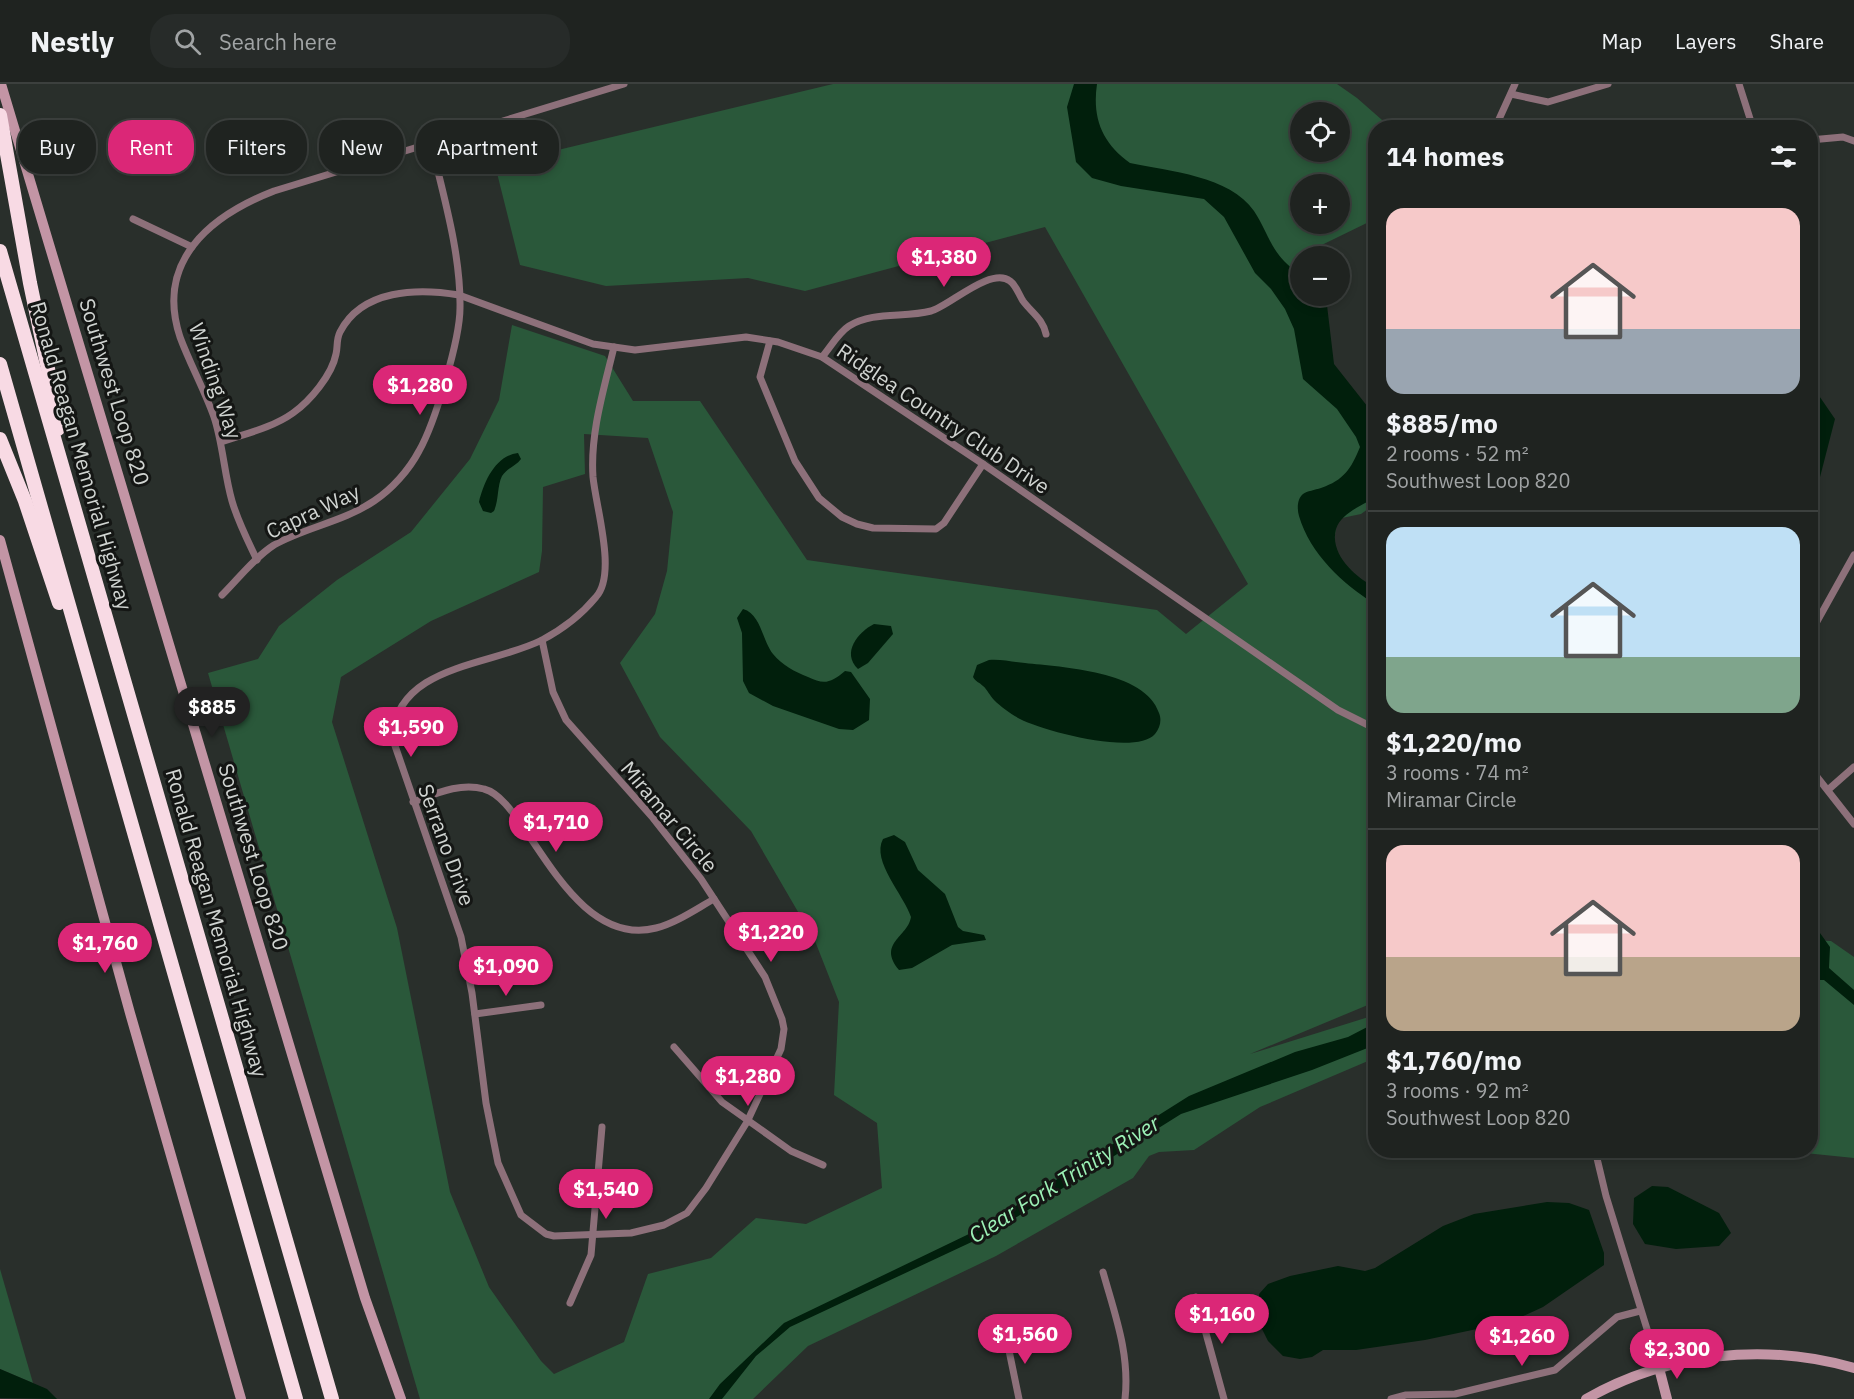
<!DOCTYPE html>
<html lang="en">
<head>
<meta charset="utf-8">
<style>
	body { margin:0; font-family:"IBM Plex Sans",sans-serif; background:#272b29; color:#f1f3f6; height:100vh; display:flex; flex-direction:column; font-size:22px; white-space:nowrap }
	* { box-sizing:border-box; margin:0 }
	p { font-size:20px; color:#a1a4a5 }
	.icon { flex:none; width:33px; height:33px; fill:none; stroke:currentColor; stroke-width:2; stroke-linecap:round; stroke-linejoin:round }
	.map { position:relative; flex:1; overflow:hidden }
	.panel { position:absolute; left:1368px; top:36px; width:450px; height:1038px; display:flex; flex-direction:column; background:#1f2320; border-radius:24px; box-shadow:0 3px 9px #0003,0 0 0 2px #3c403e }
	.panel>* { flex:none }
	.hud { position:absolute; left:18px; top:36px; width:570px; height:54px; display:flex; gap:12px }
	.tools { position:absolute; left:1290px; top:18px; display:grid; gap:12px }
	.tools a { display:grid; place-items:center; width:60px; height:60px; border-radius:50%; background:#1f2320; box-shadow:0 3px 9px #0003,0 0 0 2px #3c403e; font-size:30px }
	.price { position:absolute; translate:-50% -51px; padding:0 14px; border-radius:21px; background:#db2777; color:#fff; font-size:20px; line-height:39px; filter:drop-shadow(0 2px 3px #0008) }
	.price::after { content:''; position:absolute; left:50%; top:36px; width:18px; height:14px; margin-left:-9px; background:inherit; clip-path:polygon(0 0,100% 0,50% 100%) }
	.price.selected { background:#222; color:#fff }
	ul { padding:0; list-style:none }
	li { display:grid; align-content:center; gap:12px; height:318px; padding:0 18px }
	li+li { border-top:2px solid #3c403e }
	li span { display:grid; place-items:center; height:186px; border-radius:18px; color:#555 }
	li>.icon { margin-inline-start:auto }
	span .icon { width:108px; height:108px; fill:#fffc; stroke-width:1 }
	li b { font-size:26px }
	h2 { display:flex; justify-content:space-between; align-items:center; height:72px; padding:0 18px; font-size:26px }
	.pill { padding:0 21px; border-radius:24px; background:#1f2320; box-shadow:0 3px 9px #0003,0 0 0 2px #3c403e; font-size:21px; line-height:54px }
	.pill.selected { background:#db2777; color:#fff }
	header { display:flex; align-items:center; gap:36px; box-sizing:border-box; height:84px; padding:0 30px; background:#1f2320; border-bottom:2px solid #3c403e }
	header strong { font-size:28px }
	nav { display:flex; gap:33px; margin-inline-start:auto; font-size:21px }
	.search { width:420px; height:54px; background:#272b29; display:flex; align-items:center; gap:15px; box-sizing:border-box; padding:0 21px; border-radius:24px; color:#a1a4a5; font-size:22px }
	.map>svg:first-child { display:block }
	.green { fill:#2a583a; fill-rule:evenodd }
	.water { fill:#011f0c }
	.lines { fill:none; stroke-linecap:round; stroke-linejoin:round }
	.street { stroke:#8d707a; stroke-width:7 }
	.secondary { stroke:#c395a5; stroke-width:10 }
	.highway { stroke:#f8dae4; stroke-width:14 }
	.labels { text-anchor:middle; stroke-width:6; stroke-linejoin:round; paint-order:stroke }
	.street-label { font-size:21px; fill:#d0d4d1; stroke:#141614 }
	.water-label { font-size:22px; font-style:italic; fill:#9cf1b6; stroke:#141614 }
</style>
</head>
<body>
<header>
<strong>Nestly</strong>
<div class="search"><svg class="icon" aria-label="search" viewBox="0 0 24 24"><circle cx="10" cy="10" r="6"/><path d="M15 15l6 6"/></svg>Search here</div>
<nav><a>Map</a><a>Layers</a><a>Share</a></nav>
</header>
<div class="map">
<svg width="1854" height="1315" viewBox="0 0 1854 1315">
	<rect width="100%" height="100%" fill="#292f2b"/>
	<g class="green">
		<path d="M 833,0 L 1337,0 L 1357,14 L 1390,43 L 1376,44 L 1375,135 L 1295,174 L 1300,184 L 1300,212 L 1328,278 L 1375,356 L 1375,420 L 1361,430 L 1337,435 L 1331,483 L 1375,522 L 1375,918 L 1250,970 L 1375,931 L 1375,974 L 1260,1023 L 1194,1066 L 1159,1068 L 1149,1072 L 1133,1094 L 996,1172 L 808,1262 L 753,1315 L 420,1315 L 208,589 L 258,575 L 279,542 L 337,496 L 411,448 L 470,375 L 499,316 L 512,241 L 605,272 L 633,317 L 700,317 L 807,476 L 1157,526 L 1186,550 L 1248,500 L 1045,143 L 805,207 L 748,194 L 606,202 L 520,181 L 495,81 ZM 1300,28 L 1340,28 L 1340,68 L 1300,68 ZM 1300,100 L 1340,100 L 1340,140 L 1300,140 ZM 584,350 L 648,354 L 673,428 L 667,487 L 655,530 L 620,579 L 660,653 L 751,747 L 815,857 L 839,918 L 834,1011 L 877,1039 L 882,1104 L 806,1140 L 756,1134 L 711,1174 L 648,1190 L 624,1258 L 554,1290 L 541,1277 L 489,1203 L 450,1108 L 397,844 L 332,638 L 341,593 L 431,537 L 539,488 L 542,467 L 543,403 L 585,390 Z"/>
		<polygon points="1811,856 1831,857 1854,873 1854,1074 1805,1069 1762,1075 1701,1067 1810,1066"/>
		<polygon points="0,1185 33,1299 0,1285"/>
	</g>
	<g class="water">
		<path d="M 1074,0 L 1097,0 C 1092,34 1102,59 1130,79 C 1169,87 1230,92 1254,127 C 1271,153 1270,170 1300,190 L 1300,212 L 1326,213 L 1334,280 L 1375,332 L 1375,419 L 1367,418 C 1356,424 1340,432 1336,445 C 1329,470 1356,494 1375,503 L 1375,520 C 1343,500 1310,470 1299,432 C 1297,425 1297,415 1303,410 C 1307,407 1315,406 1321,404 C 1344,396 1351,385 1360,363 L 1356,353 L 1337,325 L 1303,295 L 1294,245 L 1285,225 L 1271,205 L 1255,189 L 1224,133 L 1204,115 L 1121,102 L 1092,94 L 1076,78 L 1067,23 Z"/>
		<polygon points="1811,300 1835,335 1811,428 1811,350 1816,345 1811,338"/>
		<path d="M 518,369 L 521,375 C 516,382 507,384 502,392 C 497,402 499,416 494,427 L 491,429 L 483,427 L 479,418 C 484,398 495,372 518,369 Z"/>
		<path d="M 743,525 C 761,530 762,556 773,570 C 782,581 795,588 808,593 C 824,601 831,599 845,587 L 851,588 L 870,615 L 869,636 L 853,646 L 839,645 L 773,622 L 749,609 L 743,597 L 742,549 L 737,534 Z"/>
		<path d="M 874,540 L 891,542 L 893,550 L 868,579 L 858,585 C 841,569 858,548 874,540 Z"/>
		<path d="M 989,576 C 1001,575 1012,578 1025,579 C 1061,583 1146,587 1159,629 C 1162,636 1160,644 1155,650 C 1136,672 1043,647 1020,635 C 1011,630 1001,623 994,616 C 990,612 987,605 983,602 C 979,598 976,598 973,593 L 977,581 Z"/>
		<path d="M 894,751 L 905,758 L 918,786 L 945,810 L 958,843 L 963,847 L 984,851 L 986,856 L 952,861 L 912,884 L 899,886 C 877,859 908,853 911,833 C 904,811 871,777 883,755 Z"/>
		<polygon points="1810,835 1830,863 1829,884 1854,906 1854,921 1824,896 1811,896"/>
		<polygon points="1375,939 1375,959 1370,963 1312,986 1181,1030 993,1148 790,1243 756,1272 722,1315 709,1315 720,1300 784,1239 998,1136 1021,1118 1189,1012 1295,968 1348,953"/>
		<polygon points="1652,1102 1668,1103 1719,1129 1731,1149 1719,1162 1676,1165 1645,1160 1633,1140 1634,1114"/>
		<polygon points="1547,1118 1569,1119 1589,1126 1604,1169 1604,1181 1543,1223 1510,1238 1425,1256 1356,1266 1323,1266 1312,1273 1300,1275 1283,1272 1268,1257 1260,1241 1259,1210 1268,1200 1290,1192 1338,1182 1365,1187 1375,1184 1443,1142 1474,1130"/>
		<polygon points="0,1285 47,1305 57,1315 0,1314"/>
	</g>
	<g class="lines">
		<g class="street">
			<polyline points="1739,0 1753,44"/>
			<polyline points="1511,10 1548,18 1608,0"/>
			<polyline points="1495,44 1515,0"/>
			<polyline points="1810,56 1843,53 1854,57"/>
			<polyline points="133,135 192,163"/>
			<polyline points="770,257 760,293 795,377 819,414 842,433 857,440 873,444 936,445 944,439 983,380"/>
			<path d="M 822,273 C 830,264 838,249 849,242 C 873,227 904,234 931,227 C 948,223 991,182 1010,197 C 1016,201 1019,211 1023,217 C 1032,229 1043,235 1046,250"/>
			<path d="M 221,358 C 244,350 272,344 293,329 C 310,317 332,291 336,270 C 338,262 336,256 340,248 C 362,205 418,204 459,211 L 593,260 L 635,266 L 746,253 L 778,258 L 822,273 L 983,380 L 1338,626 L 1376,645"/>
			<path d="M 257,476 C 248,457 238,438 232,417 C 224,389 223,360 214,333 C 204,305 190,280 180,253 C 155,177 210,132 274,107 L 624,0"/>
			<path d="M 222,511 C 238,495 255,473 274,461 C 306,443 343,438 374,417 C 392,405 409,386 419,367 C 435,339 460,255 460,224 C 461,170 443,110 431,59"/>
			<polyline points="1810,550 1854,471"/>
			<path d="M 542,556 L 553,608 L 566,636 L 653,734 L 701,795 L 765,893 L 782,935 L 784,945 L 781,965 L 747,1038 L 706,1104 L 687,1129 L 664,1141 L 631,1149 L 554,1152 L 546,1150 L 521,1131 L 498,1079 L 486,1019 L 472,909 L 461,853 L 392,653 C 398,580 491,582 542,556 C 561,546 582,530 596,513 C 617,490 596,424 593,393 C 590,349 604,305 614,263"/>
			<polyline points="1810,684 1854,740"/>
			<polyline points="1829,705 1854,683"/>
			<path d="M 413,718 C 435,710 460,698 484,705 C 500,709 514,730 523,743 C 553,786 593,860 656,844 C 676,839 696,825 714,815"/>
			<polyline points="475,930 541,921"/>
			<polyline points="674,963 722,1018 791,1067 823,1081"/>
			<polyline points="1595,1066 1606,1112 1659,1284"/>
			<path d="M 1103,1188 C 1115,1231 1130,1270 1125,1315"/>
			<polyline points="1196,1213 1224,1315"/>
			<polyline points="570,1219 591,1171 602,1043"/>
			<polyline points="1006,1252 1019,1315"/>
			<polyline points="1391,1315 1406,1311 1455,1310 1555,1286 1617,1233 1640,1227"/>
		</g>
		<g class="secondary">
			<polyline points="1,0 365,1214 401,1315"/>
			<polyline points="0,456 130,929 241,1315"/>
			<polyline points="1659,1284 1667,1315"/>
			<path d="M 1586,1315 C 1667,1269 1764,1258 1854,1284"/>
		</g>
		<g class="highway">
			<polyline points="0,31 30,199 56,323 58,345"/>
			<polyline points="0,167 332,1315"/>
			<polyline points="0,280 296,1315"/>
			<polyline points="0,355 25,417 59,519"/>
		</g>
	</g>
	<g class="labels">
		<g class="street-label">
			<text transform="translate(215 297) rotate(71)" y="7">Winding Way</text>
			<text transform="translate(114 308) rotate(73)" y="7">Southwest Loop 820</text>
			<text transform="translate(943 335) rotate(34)" y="7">Ridglea Country Club Drive</text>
			<text transform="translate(81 372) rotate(74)" y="7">Ronald Reagan Memorial Highway</text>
			<text transform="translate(313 428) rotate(-25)" y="7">Capra Way</text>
			<text transform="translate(669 733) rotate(50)" y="7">Miramar Circle</text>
			<text transform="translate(446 761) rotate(70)" y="7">Serrano Drive</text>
			<text transform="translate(253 773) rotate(73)" y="7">Southwest Loop 820</text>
			<text transform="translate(216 839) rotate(74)" y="7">Ronald Reagan Memorial Highway</text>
		</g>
		<g class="water-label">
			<text transform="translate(1064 1095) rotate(-32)" y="8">Clear Fork Trinity River</text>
		</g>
	</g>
</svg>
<div class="tools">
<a><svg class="icon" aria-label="locate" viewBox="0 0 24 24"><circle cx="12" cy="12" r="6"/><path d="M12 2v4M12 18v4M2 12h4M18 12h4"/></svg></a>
<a>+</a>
<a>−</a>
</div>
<b class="price" style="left:944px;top:204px">$1,380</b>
<b class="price" style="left:420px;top:332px">$1,280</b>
<b class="price selected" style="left:212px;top:654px">$885</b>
<b class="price" style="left:411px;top:674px">$1,590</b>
<b class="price" style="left:556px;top:769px">$1,710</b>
<b class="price" style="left:771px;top:879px">$1,220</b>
<b class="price" style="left:105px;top:890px">$1,760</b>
<b class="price" style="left:506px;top:913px">$1,090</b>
<b class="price" style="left:748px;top:1023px">$1,280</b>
<b class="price" style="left:606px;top:1136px">$1,540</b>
<b class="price" style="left:1222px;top:1261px">$1,160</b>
<b class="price" style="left:1025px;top:1281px">$1,560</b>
<b class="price" style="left:1522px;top:1283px">$1,260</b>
<b class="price" style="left:1677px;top:1296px">$2,300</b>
<div class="hud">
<a class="pill">Buy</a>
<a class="pill selected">Rent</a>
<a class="pill">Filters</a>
<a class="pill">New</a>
<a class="pill">Apartment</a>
</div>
<section class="panel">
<h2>14 homes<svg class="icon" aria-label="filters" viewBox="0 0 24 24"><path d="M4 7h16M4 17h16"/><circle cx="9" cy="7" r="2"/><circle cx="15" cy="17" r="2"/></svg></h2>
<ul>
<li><span style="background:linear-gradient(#f6c9c9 65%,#9aa5b1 0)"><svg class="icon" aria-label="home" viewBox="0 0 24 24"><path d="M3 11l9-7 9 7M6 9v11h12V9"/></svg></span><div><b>$885/mo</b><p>2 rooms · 52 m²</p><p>Southwest Loop 820</p></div></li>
<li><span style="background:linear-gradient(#bfe0f5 70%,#7fa58c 0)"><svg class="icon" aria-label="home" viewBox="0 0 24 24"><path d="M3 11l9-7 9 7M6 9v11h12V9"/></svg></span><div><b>$1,220/mo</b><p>3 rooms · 74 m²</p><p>Miramar Circle</p></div></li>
<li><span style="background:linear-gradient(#f6c9c9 60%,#b9a48a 0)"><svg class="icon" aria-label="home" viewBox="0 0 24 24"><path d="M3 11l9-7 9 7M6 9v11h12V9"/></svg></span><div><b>$1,760/mo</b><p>3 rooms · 92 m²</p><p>Southwest Loop 820</p></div></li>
</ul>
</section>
</div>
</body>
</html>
